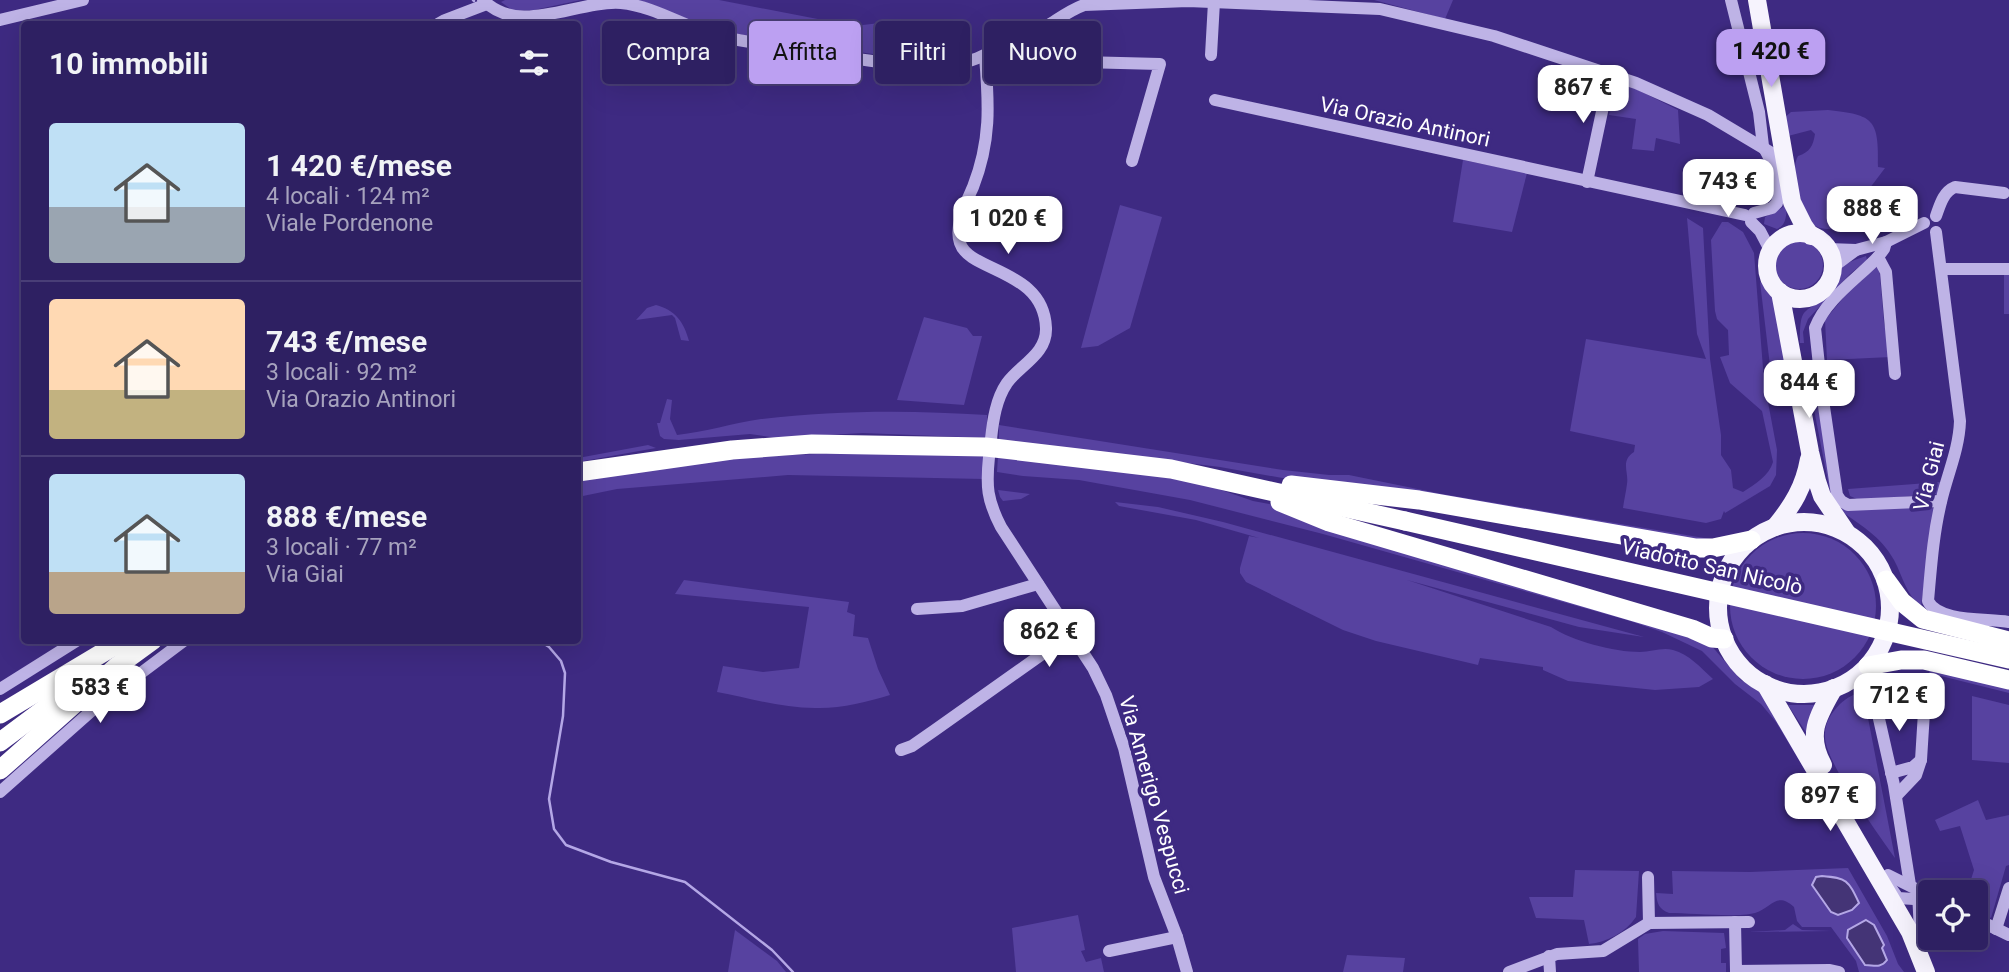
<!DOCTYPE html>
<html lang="it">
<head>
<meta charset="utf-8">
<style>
	body { margin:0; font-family:Roboto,sans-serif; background:#3a2d6b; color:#f1f3f6; height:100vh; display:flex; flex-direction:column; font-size:26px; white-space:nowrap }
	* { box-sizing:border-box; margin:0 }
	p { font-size:23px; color:#a7a3be }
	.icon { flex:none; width:38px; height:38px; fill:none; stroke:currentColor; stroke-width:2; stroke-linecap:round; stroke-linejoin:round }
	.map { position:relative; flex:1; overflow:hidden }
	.details { position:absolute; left:21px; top:21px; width:560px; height:623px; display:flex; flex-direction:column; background:#2e2062; border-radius:7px; box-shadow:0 7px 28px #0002,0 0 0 2px #493e77 }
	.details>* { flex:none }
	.guide { position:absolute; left:602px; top:21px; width:665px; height:63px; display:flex; gap:14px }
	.tools { position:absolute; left:1918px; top:880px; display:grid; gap:14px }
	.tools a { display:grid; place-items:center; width:70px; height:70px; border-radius:7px; background:#2e2062; box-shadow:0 7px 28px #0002,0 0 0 2px #493e77; font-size:35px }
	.price { position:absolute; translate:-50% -60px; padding:0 16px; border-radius:14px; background:#fff; color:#222; font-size:23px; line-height:46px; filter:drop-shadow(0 2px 4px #0008) }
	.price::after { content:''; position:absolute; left:50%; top:42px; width:21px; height:16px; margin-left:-10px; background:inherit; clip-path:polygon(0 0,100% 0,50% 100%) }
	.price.active { background:#bca0f2; color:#111 }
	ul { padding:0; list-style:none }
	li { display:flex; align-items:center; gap:21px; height:175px; padding:0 28px }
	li+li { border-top:2px solid #493e77 }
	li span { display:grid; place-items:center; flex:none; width:196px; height:140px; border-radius:7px; color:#555 }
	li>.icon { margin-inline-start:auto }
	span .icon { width:84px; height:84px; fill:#fffc; stroke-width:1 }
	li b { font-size:30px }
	h2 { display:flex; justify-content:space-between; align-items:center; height:84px; padding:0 28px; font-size:30px }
	.chip { padding:0 24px; border-radius:7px; background:#2e2062; box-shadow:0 7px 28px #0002,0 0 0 2px #493e77; font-size:24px; line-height:63px }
	.chip.active { background:#bca0f2; color:#111 }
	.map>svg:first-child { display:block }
	.green { fill:#5742a0 }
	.water { fill:#443476; stroke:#b4a7e6; stroke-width:2 }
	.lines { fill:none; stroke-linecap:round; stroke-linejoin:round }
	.stream { stroke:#b4a7e6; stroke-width:2.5 }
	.minor { stroke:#beb3e6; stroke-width:12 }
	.major { stroke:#f6f3fd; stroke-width:18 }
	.highway { stroke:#fff; stroke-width:19 }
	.highway-bridge { stroke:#fff; stroke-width:19 }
	.labels { text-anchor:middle; stroke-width:7; stroke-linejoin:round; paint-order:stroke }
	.street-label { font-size:21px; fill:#fff; stroke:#3e2a82 }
</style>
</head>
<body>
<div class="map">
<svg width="2009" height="972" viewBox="0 0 2009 972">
	<rect width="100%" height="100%" fill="#3e2a82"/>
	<g class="green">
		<polygon points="505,0 581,0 534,10 512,10 501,2"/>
		<path d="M 636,0 L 719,0 L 854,26 L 915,19 L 938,25 L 961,23 L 968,56 C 917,64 862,52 812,45 C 777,40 741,36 706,27 C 682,20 661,5 636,0 Z"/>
		<polygon points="1374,0 1453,0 1445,19"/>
		<polygon points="1616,79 1678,110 1680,144 1656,138 1654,151 1632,149 1636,119 1609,115"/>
		<path d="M 1828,110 C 1874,115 1879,119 1878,167 L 1885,168 L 1842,225 C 1831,231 1816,231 1808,219 C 1799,207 1790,169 1798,156 C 1810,152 1813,146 1815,134 L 1811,130 L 1788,136 L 1784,118 L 1791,112 Z"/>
		<polygon points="1463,160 1527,173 1512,232 1453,222"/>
		<path d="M 1785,204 L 1787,205 C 1786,215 1787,225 1777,229 L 1764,224 L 1765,217 L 1782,208 Z"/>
		<polygon points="1120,205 1162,217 1130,328 1098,346 1081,348"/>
		<path d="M 1687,218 L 1703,228 L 1710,359 L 1721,435 L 1721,455 L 1731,470 L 1733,488 L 1743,492 C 1755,484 1769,476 1773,462 L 1762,411 L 1730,383 L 1720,357 L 1729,355 L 1728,330 L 1717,319 L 1715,311 L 1711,240 L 1722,222 L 1728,222 L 1743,232 L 1754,253 L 1764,381 L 1777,450 L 1776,475 L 1770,486 L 1725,513 L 1724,511 L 1721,519 L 1706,523 L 1623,508 C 1624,500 1626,492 1627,484 C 1629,472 1620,461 1634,452 L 1635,445 L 1570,431 L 1586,339 L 1706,359 L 1697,334 Z"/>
		<circle cx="1799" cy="265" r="24"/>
		<path d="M 1866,256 L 1867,260 L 1850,274 L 1808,319 L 1803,332 L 1804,343 L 1800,343 C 1800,303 1804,317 1828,293 C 1834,287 1834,280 1838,273 C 1843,262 1856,260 1866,256 Z"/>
		<polygon points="1879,265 1884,323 1891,357 1827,360 1825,320 1848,292"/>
		<rect x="2004" y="274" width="5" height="40"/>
		<path d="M 1760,282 C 1783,300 1781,342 1786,369 L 1783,379 L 1773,391 Z"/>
		<path d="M 656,305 C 675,310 684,322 689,341 L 681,340 L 675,318 L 672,315 L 636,320 L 647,308 Z"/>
		<polygon points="924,317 967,328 973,336 982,336 964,405 897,400"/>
		<polygon points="1811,394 1816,394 1835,498 1830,492"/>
		<path d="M 667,399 L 672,400 L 670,419 L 677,435 C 705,432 733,423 761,419 C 837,410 912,410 987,415 L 987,438 L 863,433 L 777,438 L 750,434 L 679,440 L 664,439 L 660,436 L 657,423 L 660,423 Z"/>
		<polygon points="999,425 1283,470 1329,475 1349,475 1442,494 1722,541 1710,542 1299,481 1220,467 999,440"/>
		<polygon points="648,445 656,448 578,462 578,458"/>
		<path d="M 885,452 L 986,455 L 984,479 L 788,475 L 617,489 L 578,497 L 578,480 C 678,459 782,454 885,452 Z"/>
		<polygon points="998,456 1138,473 1204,484 1253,501 1281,506 1710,644 1741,680 1765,695 1906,938 1776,722 1761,704 1735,684 1702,651 1662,632 1630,621 1323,534 1190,500 1079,480 1023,476 997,472"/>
		<polygon points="1941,482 1938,494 1859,500 1850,496 1848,489"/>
		<polygon points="998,490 1030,494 1021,499 1003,501 1000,497"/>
		<path d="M 1115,502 L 1158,507 L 1223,522 L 1644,637 L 1579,627 L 1407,580 L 1551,627 C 1572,641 1614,652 1640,652 C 1651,652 1662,647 1673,650 C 1689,654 1701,668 1713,679 L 1699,687 L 1655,690 L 1568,681 L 1543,670 L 1543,667 L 1480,658 L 1478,665 L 1376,641 L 1343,630 L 1246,582 L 1240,573 L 1240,568 L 1249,536 L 1259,538 L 1196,520 L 1119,506 Z"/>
		<path d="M 1930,506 L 1934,509 L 1921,607 C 1906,594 1903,577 1894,560 C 1881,536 1859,524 1838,509 Z"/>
		<circle cx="1803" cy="606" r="73"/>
		<path d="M 684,580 L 849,602 L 847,612 L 855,615 L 853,636 L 868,638 L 878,669 L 890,695 C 867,702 839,709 815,708 C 782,708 749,698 717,692 L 723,666 L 763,672 L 799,668 L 809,607 L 675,594 Z"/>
		<polygon points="1930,668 2009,687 2009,693 1929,673"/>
		<path d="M 1863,692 L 1895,858 C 1879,835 1825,762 1825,737 C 1824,724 1831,713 1840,704 C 1847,698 1854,693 1863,692 Z"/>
		<polygon points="1972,696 2009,705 2009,763 1972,760"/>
		<polygon points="1788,705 1818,705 1809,737"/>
		<polygon points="1978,800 1986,820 2009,815 2009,865 2006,866 1991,918 1976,911 1976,892 1967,892 1974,870 1960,826 1940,831 1935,820"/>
		<path d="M 1848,868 L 1887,936 L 1898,964 L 1904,972 L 1859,972 L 1856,961 L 1831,927 L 1802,927 L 1797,921 L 1794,907 C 1776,891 1772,908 1755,913 C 1736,918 1691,913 1669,913 C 1659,909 1657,904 1656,893 L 1673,894 L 1672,871 L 1750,872 Z"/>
		<path d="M 1575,870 L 1639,871 L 1636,917 C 1625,933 1607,942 1589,944 L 1584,920 L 1536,918 L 1529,897 L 1573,897 Z"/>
		<polygon points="1078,915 1085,950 1081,951 1086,962 1101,958 1104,972 1016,972 1012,928"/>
		<polygon points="1793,924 1802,930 1832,931 1748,932 1785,930"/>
		<polygon points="735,930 777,961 786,972 728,972"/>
		<polygon points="1663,931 1724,933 1726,948 1721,949 1721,963 1726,963 1726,972 1639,972 1638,939 1645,934"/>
		<polygon points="1347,955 1405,958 1403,972 1343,972"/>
	</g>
	<g class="water">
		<path d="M 1822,876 C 1847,878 1848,880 1859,903 L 1852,910 L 1838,915 L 1831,912 L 1812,885 L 1816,877 Z"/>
		<path d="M 1866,920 L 1874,925 L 1884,945 L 1882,948 L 1887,960 C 1880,969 1874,965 1865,965 L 1847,938 L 1848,930 Z"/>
	</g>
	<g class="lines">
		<g class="stream">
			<polyline points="473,0 474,1"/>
			<polyline points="538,640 549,647 561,661 565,673 563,716 549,799 554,829 566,845 611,862 685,882 772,950 793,972"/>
		</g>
		<g class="minor">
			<path d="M 483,0 C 520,37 576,0 621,3 C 653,6 681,25 711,34 C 735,41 760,43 785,47 C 836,56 903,69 954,64 C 975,62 990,52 1008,43 C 1021,38 1035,33 1047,26 C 1060,18 1070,10 1084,5 L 1188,1 L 1380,9 L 1494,36 L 1636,83 L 1708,115 L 1785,161"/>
			<polyline points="1731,0 1759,112 1763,146 1771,161 1778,195 1777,203 1772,208 1754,213"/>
			<polyline points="0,20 83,0"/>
			<polyline points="438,24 445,20 487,4"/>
			<polyline points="1025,36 1029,47 1044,57 1081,62 1160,64 1132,161"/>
			<polyline points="1211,55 1214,2"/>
			<path d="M 985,56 C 989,105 991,141 973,187 C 966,203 954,226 960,243 C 969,272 1044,269 1046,328 C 1047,354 1020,365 1007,383 C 996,399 993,420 991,439"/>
			<polyline points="1215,100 1745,215"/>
			<polyline points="1587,182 1610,74"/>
			<path d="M 1936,216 C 1940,205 1943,192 1955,187 L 2004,193"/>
			<polyline points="1751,222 1760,231 1771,252"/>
			<path d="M 1936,232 L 1960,421 C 1959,450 1947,475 1941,502 C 1933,535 1931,568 1928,601 C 1939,623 1988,618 2009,622"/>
			<path d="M 1886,242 L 1884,249 L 1878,257 C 1857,279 1826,299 1815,328 L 1822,393 L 1837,495 L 1841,501 L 1848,505 L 1941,501"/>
			<polyline points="1828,249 1856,250 1833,267"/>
			<polyline points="1856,250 1886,242 1924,223"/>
			<polyline points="1878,257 1886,272 1895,374"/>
			<polyline points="1941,269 2009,269"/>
			<path d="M 989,457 C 986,486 987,500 1001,527 L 1093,668 L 1106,695 L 1124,748 L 1154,877 L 1177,937 L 1187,972"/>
			<polyline points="917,609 962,606 1038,584"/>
			<polyline points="1872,688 1894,785 1910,885"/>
			<polyline points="0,689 78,640"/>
			<polyline points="901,750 912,746 935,730 1069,635"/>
			<polyline points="1921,760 1926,680"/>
			<polyline points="1891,773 1913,767 1921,760 1916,775 1896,796"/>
			<polyline points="0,792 97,706 185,640"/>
			<polyline points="1888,875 1930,896"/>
			<polyline points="1648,877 1649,923"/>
			<polyline points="1891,888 1898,898 1930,900"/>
			<polyline points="1918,892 1920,932"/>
			<polyline points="1976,919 2009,935"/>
			<polyline points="1735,922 1736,971 1830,970 1839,972"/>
			<polyline points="1996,929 2009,888"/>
			<polyline points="1109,951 1177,937"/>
			<polyline points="1549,956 1550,972"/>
			<polyline points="1509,972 1557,954 1603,951 1649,923 1749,922"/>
		</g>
		<g class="major">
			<polyline points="1757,0 1792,202 1804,226 1811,236"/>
			<circle cx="1800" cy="266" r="33"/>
			<polyline points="1780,292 1810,452 1817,481 1822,496 1847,533"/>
			<circle cx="1804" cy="608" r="86"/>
			<path d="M 1775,527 C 1793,505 1804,487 1809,459"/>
			<polyline points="1765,684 1910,932 1926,972"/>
			<path d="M 1823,765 C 1806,734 1818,716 1834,688"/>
		</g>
		<g class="highway">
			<polyline points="578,472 732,450 812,444 986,447 1171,469 1405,521"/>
			<polyline points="1291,485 1419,500 1696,548 1713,548 1751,540"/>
			<polyline points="1280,502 1329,522 1692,629 1712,638 1724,639"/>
			<polyline points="1886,580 1902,602 1923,619 2009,641"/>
			<polyline points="1868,666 1901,660 1924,660 2009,680"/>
			<polyline points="0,714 124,640"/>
			<polyline points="0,742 91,674"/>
			<polyline points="0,770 116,667 153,640"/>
		</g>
		<polyline class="highway-bridge" points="1405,521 2009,659"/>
	</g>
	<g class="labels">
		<g class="street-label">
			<text transform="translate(1405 122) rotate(12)" y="7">Via Orazio Antinori</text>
			<text transform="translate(1929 476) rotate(-76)" y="7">Via Giai</text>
			<text transform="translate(1712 567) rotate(13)" y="7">Viadotto San Nicolò</text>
			<text transform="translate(1154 795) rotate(74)" y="7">Via Amerigo Vespucci</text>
		</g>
	</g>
</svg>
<div class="tools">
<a><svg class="icon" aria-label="locate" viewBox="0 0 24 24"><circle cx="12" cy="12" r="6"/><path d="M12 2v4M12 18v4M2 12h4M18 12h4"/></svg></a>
</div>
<b class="price active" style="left:1771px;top:89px">1 420 €</b>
<b class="price" style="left:1583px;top:125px">867 €</b>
<b class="price" style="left:1728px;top:219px">743 €</b>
<b class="price" style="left:1872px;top:246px">888 €</b>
<b class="price" style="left:1008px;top:256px">1 020 €</b>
<b class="price" style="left:1809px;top:420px">844 €</b>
<b class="price" style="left:1049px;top:669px">862 €</b>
<b class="price" style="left:100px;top:725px">583 €</b>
<b class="price" style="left:1899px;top:733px">712 €</b>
<b class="price" style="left:1830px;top:833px">897 €</b>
<div class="guide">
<a class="chip">Compra</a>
<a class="chip active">Affitta</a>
<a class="chip">Filtri</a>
<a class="chip">Nuovo</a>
</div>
<section class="details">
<h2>10 immobili<svg class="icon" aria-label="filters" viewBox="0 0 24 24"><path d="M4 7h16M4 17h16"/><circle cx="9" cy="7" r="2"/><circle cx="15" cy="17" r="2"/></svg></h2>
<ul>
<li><span style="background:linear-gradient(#bfe0f5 60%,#9aa5b1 0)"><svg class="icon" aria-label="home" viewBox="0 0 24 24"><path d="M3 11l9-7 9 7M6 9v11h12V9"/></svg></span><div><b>1 420 €/mese</b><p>4 locali · 124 m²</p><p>Viale Pordenone</p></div></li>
<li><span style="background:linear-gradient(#ffd9b3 65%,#c2b280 0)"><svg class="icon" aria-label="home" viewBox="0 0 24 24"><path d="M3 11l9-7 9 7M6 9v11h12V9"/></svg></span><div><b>743 €/mese</b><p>3 locali · 92 m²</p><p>Via Orazio Antinori</p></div></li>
<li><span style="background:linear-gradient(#bfe0f5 70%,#b9a48a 0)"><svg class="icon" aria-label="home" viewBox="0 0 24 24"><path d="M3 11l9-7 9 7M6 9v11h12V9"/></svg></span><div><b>888 €/mese</b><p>3 locali · 77 m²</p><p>Via Giai</p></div></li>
</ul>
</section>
</div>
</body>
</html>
